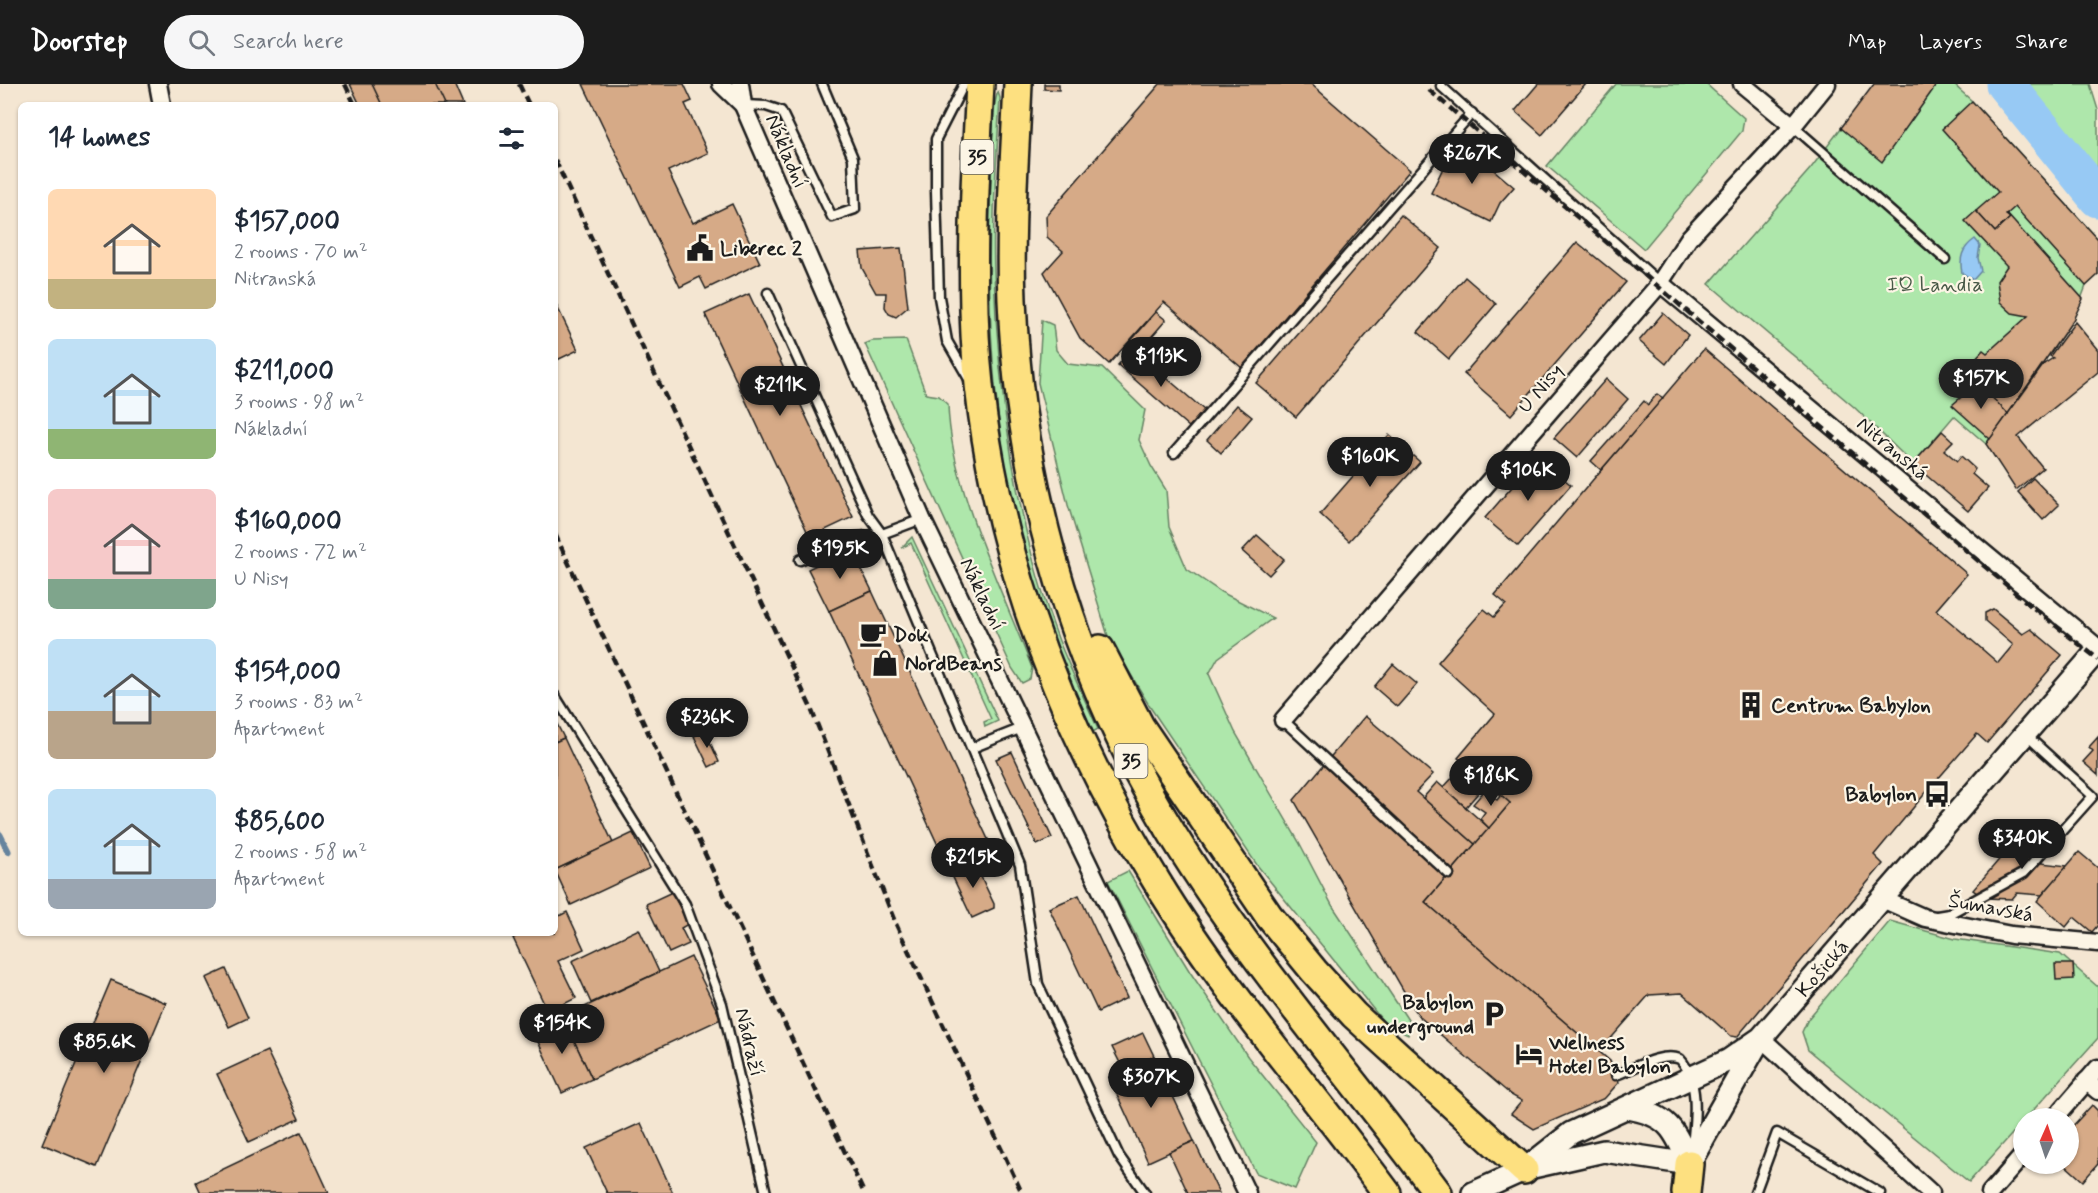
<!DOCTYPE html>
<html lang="en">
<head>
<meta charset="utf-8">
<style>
	body { margin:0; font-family:Mynerve,sans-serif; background:#f6f6f7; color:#1f2937; height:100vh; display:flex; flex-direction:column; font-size:22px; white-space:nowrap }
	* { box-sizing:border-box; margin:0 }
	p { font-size:20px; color:#747a83 }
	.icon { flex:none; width:33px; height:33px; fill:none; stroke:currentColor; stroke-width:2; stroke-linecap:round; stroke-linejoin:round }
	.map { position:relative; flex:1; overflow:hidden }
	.panel { position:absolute; left:18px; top:18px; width:540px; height:834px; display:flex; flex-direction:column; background:#fff; border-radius:9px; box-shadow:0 2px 4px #0004 }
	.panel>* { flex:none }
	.needle { width:39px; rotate:3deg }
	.buttons { position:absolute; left:2013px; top:1024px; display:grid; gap:12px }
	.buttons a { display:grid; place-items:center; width:66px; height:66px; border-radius:50%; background:#fff; box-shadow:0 2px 4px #0004; font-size:30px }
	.price { position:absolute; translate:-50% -51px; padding:0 14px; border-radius:21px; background:#1c1c1c; color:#fff; font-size:20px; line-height:39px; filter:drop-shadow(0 2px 3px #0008) }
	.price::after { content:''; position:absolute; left:50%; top:36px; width:18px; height:14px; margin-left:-9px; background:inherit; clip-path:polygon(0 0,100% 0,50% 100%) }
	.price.selected { background:#222; color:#fff }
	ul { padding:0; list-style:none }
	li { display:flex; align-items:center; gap:18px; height:150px; padding:0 30px }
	li span { display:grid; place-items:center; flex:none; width:168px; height:120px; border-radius:9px; color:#555 }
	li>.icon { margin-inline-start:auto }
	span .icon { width:72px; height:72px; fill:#fffc; stroke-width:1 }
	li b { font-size:26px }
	h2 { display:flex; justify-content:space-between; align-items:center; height:72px; padding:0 30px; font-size:26px }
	header { display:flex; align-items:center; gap:36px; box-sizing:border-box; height:84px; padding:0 30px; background:#1c1c1c; color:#fff }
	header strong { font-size:28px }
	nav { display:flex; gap:33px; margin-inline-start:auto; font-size:21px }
	.search { width:420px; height:54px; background:#f6f6f7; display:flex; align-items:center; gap:15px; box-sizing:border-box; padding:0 21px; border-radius:33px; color:#747a83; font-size:22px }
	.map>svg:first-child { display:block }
	.green { fill:#aee7ab; stroke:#658264; stroke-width:1.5 }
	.water { fill:#97c9f4; stroke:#66849e; stroke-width:1.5 }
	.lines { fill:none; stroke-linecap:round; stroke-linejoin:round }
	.stream { stroke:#66849e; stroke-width:7 }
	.river { stroke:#97c9f4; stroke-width:39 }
	.building { fill:#d6aa87; stroke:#1c1c1c; stroke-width:1.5 }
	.service-casing { stroke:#1c1c1c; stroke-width:13 }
	.minor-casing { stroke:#1c1c1c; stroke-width:21 }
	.tertiary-casing { stroke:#1c1c1c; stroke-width:26 }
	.trunk-casing { stroke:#1c1c1c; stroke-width:32 }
	.service { stroke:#fcf5e5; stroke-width:8 }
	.minor { stroke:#fcf5e5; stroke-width:16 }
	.tertiary { stroke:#fcf5e5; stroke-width:21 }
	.trunk { stroke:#fde080; stroke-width:27 }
	.rail { stroke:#1c1c1c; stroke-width:4.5; stroke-dasharray:9 4.5; stroke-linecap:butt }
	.labels { text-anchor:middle; stroke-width:4.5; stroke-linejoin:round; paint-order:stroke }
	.shield { fill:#fcf5e5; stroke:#5f5d58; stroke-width:1.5 }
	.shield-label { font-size:20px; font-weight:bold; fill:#1c1c1c }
	.street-label { font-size:21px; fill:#1c1c1c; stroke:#fcf5e5 }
	.poi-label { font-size:21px; font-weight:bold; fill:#1c1c1c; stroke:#fcf5e5; text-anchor:start }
	.park-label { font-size:21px; fill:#485947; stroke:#fcf5e5 }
</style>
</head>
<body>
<header>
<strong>Doorstep</strong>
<div class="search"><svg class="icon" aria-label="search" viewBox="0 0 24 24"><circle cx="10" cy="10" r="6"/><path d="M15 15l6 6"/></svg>Search here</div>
<nav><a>Map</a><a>Layers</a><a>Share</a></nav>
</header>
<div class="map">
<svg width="2098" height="1109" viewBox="0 0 2098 1109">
	<rect width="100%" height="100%" fill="#f4e6d2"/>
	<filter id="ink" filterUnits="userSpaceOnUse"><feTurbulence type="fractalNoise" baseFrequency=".0167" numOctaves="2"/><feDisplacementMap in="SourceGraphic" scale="12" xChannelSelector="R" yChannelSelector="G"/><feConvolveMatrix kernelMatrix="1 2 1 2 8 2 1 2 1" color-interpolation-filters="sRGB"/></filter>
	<g filter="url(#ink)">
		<g class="green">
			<polygon points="1616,0 1706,0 1744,34 1742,47 1644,165 1547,82"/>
			<polygon points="1937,0 1953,0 1972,17 2098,155 2098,191 2086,202 2073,236 1986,360 1954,332 1913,380 1854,323 1709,200 1811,84 1841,44 1882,77"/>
			<polygon points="2013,0 2090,0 2098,26 2098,102"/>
			<path d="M 998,8 L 1000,14 C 997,72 992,129 994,187 C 997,305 1017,447 1059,557 C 1071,587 1085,616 1098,645 L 1093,648 C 1081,620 1067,593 1056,565 C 997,420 984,253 991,99 C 992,80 991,22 998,8 Z"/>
			<polygon points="1042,236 1053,241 1056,266 1068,280 1102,284 1145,326 1139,356 1151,382 1166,406 1169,443 1187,485 1221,508 1273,534 1218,574 1209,590 1235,648 1299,758 1332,821 1410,939 1408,951 1386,941 1257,781 1150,623 1108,552 1068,421 1038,299"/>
			<path d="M 906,256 L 926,310 L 939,312 L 948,320 C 950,402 1002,506 1032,584 L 1030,595 L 1022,599 L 1012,584 L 865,260 L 872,257 Z"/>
			<polygon points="912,453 998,637 985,643 984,638 991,635 911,459 901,464"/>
			<polygon points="1128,787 1190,888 1248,973 1316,1058 1295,1105 1256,1089 1108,797"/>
			<polygon points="1890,837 1955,855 2060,870 2098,903 2098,954 1969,1098 1808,966 1802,948 1808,935"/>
		</g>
		<path class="water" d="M 1975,155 L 1980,161 L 1978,174 L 1981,187 L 1973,196 L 1962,189 C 1959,174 1962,164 1975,155 Z"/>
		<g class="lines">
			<polyline class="stream" points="0,751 8,767"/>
			<polyline class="river" points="2005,0 2098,114"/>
		</g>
		<g class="building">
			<polygon points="350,0 454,0 463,21 360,21"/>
			<polygon points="372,0 435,0 445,21 382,21"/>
			<polygon points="583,0 684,0 692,17 685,20 708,69 668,87 693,139 732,120 760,179 706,205 700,193 680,203"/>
			<polygon points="1044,0 1059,0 1059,6 1044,5"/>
			<polygon points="1160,0 1311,0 1410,86 1242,284 1164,218 1109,280 1080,254 1044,188 1063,167 1047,153 1046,132"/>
			<polygon points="1538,0 1586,0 1542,51 1515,27"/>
			<polygon points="1874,0 1937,0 1882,78 1841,44"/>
			<polygon points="1972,17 2098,155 2098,191 2086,202 2015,123 2006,131 2010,134 1995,148 1976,127 1998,108 1942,45"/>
			<polygon points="1463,60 1514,103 1500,119 1491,138 1431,109 1444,82"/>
			<polygon points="1976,127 1995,148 2010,134 2007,130 2083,215 2073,236 2008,330 1965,286 1983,266 1987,269 2028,232 2012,229 2000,218 1997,197 2007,182 1965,137"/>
			<polygon points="1401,131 1441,164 1296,333 1256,299"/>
			<polygon points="1577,158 1626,198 1511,331 1464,290"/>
			<polygon points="901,164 908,223 896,233 889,230 885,223 886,209 876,209 862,184 860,167"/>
			<polygon points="1465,193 1496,220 1449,275 1418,248"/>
			<polygon points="749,210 853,433 825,446 829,455 814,462 705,230"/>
			<polygon points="555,218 578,266 555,277"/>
			<polygon points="1156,228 1166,236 1139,267 1129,259"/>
			<polygon points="1663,229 1688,251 1666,280 1639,257"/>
			<polygon points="2075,238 2098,266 2098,288 2018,353 2043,384 2016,406 1986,360 2044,280 2053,274 2050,272"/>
			<polygon points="1133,265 1204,326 1189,343 1118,281"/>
			<polygon points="1704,265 1967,490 1936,526 1975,559 1998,579 2013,561 1985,537 1985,529 1993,525 2023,550 2031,545 2062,571 1987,659 1977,650 1923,712 1874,771 1883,780 1737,953 1731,952 1682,909 1649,911 1599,968 1425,818 1510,719 1458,674 1495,630 1438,578 1484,525 1494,533 1506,520 1495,511"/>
			<polygon points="1606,295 1628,315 1577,374 1554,354"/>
			<polygon points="1978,299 2008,330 1990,355 1952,321"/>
			<polygon points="1657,310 1663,314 1601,386 1591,377 1644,317 1648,321"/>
			<polygon points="1237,321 1252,333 1221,369 1207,356"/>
			<polygon points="1942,347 1953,357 1944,366 1957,377 1961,372 1975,385 1972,390 1988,404 1968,427 1913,380"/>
			<polygon points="1389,351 1420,378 1349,457 1320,430"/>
			<polygon points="1538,373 1571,401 1518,462 1485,434"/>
			<polygon points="2033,394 2059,421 2043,436 2018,408"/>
			<polygon points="1257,451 1284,475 1269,491 1242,467"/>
			<polygon points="851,464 872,507 829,527 808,485"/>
			<polygon points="872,507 993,766 950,787 829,527"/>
			<polygon points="1393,580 1417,600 1397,623 1374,603"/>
			<polygon points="1365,632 1433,690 1416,708 1475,760 1425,818 1610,977 1619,998 1605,1014 1534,1045 1511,1030 1522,1017 1511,1011 1421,934 1413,923 1294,716"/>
			<polygon points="555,636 564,654 555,658"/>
			<polygon points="705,647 719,678 709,683 694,652"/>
			<polygon points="2098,653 2098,691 2083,678 2093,667 2089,663"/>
			<polygon points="564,654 613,759 555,786 555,658"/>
			<polygon points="1012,668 1052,754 1037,761 996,675"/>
			<polygon points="1456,690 1478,709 1466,723 1443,704"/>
			<polygon points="1437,698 1489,744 1475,760 1423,714"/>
			<polygon points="1485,706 1497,716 1501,711 1510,719 1489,744 1480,735 1485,728 1473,720"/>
			<polygon points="633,749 650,784 571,821 555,786"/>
			<polygon points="2021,750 2047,751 2059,759 2041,779 2068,782 2042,811 2017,809 2012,815 1984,814 1973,806"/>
			<polygon points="2079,768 2098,784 2098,841 2092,848 2074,833 2066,843 2037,817"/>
			<polygon points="973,776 994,820 994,824 972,834 950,787"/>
			<polygon points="672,808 688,840 681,844 689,860 669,869 646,820"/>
			<polygon points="1079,811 1127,914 1098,928 1049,824"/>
			<polygon points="567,828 584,865 558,877 576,914 548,928 513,854 522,849 555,849 555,834"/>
			<polygon points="639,845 659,888 591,919 572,877"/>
			<polygon points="691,873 721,935 592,995 563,933"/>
			<polygon points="2055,880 2073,880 2074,895 2056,896"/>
			<polygon points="226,885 248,934 229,943 206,894"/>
			<polygon points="111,896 166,919 97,1083 42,1060"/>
			<polygon points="563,933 592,995 562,1009 533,947"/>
			<polygon points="1143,949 1154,972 1124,987 1112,963"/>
			<polygon points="267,967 299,1035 249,1058 217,990"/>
			<polygon points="1154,972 1194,1057 1148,1078 1109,993"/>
			<polygon points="2092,1021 2098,1027 2098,1080 2083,1097 2064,1080 2068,1080 2068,1047"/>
			<polygon points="641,1039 673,1109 607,1109 586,1064"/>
			<polygon points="301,1048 329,1109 201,1109 196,1098"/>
			<polygon points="1194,1057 1219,1109 1188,1109 1169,1068"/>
		</g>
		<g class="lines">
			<defs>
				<g id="service">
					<polyline points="964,0 936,55 936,107 939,213 947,257 969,295"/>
					<polyline points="1441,2 1660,199"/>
					<polyline points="744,21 766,22 781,27 832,133 855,125 853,74 822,0"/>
					<polyline points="1793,42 1945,175"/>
					<polyline points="768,209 868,431 882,450 922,435"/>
					<polyline points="1174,369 1472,29"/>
					<polyline points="800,476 850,454 882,450 1020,781 1038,900 1119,1072 1145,1109"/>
					<polyline points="555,612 685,820 722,920 766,1109"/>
					<polyline points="1283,636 1449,790"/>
					<polyline points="972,664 1022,644"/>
					<polyline points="1937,832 1949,830 2024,789 2093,712 2025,650"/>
					<path d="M 1616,991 C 1635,984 1661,968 1680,975 C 1700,997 1695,1035 1692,1062"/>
					<polyline points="1755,1109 1777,1049 1880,1109"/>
				</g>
				<g id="minor">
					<polyline points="158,0 162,21"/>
					<polyline points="721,0 743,21"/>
					<polyline points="740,0 743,21 922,435 1247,1109"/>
					<polyline points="1742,0 1793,42"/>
					<polyline points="1660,199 2098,564"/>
					<polyline points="1283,636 1657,203 1689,154 1793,42 1827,0"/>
					<polyline points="1882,815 1925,834 2011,851 2098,859"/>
					<polyline points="1761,954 1931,1109"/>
					<polyline points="2086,997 2098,1007"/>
					<polyline points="2054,1035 2098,984"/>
					<polyline points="1990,1109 2024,1070"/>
				</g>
				<g id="tertiary">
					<path d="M 1627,1024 C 1667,1030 1675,1045 1689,1080"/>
					<polyline points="1689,1080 1757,960"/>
					<polyline points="1533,1083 1604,1067 1689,1080"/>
					<polyline points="1473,1109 1524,1086 1571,1049 1729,976 1761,954 2098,566"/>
				</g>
				<g id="trunk">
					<path d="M 980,0 C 976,76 972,151 974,227 C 980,431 1051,626 1157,798 C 1224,908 1311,1006 1387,1109"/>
					<path d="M 1018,0 C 1015,72 1009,144 1012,216 C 1019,390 1066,563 1152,715 C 1231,856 1342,979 1438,1109"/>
					<polyline points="1100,565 1140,642 1269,832 1314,887 1354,931 1524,1086"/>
					<polyline points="1686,1109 1689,1080"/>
				</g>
			</defs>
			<use href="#service" class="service-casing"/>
			<use href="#minor" class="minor-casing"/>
			<use href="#tertiary" class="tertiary-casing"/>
			<use href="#trunk" class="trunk-casing"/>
			<use href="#service" class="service"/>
			<use href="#minor" class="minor"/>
			<use href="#tertiary" class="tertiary"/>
			<use href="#trunk" class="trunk"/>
			<g class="rail">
				<polyline points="345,0 355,21"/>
				<polyline points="519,0 529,21"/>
				<polyline points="1429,6 2031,522 2098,575"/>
				<polyline points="555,76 810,622 895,838 1022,1109"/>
				<polyline points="555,450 864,1109"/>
			</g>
		</g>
	</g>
	<defs>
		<symbol id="civic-bare" viewBox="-9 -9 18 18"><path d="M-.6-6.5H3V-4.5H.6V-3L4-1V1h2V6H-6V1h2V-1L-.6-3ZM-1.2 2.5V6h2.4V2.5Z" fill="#1c1c1c" stroke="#fcf5e5" stroke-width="2.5" paint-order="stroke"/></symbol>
		<symbol id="cafe-bare" viewBox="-9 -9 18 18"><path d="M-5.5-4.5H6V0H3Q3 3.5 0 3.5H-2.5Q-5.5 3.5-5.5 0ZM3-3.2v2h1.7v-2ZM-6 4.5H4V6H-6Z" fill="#1c1c1c" stroke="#fcf5e5" stroke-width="2.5" paint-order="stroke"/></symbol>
		<symbol id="shop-bare" viewBox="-9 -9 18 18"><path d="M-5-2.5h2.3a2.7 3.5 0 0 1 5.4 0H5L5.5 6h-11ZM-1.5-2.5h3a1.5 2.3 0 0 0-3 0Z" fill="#1c1c1c" stroke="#fcf5e5" stroke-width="2.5" paint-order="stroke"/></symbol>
		<symbol id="building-bare" viewBox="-9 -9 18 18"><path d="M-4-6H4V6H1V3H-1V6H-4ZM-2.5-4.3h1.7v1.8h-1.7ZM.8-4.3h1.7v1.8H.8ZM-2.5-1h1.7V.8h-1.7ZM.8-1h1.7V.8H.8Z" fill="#1c1c1c" stroke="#fcf5e5" stroke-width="2.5" paint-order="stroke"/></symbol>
		<symbol id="bus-bare" viewBox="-9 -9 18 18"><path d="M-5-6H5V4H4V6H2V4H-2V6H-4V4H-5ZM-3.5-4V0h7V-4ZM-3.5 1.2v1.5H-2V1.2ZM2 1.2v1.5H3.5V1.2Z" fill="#1c1c1c" stroke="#fcf5e5" stroke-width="2.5" paint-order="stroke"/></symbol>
		<symbol id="parking-bare" viewBox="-9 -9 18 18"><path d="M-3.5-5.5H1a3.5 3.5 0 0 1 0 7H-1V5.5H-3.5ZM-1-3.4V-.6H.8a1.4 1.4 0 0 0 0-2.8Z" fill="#1c1c1c" stroke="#fcf5e5" stroke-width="2.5" paint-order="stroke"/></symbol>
		<symbol id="hotel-bare" viewBox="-9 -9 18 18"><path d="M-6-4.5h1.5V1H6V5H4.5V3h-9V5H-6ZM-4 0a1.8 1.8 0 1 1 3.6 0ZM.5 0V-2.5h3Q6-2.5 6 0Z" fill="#1c1c1c" stroke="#fcf5e5" stroke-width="2.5" paint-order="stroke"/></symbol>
	</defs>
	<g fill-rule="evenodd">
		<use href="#civic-bare" x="681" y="145" width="38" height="38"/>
		<use href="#cafe-bare" x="854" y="531" width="38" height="38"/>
		<use href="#shop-bare" x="866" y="560" width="38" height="38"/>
		<use href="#building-bare" x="1732" y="602" width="38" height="38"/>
		<use href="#bus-bare" x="1918" y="691" width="38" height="38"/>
		<use href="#parking-bare" x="1475" y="911" width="38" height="38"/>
		<use href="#hotel-bare" x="1510" y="951" width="38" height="38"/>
	</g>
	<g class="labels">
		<g class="shield">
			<rect x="960.5" y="56" width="33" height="34" rx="4.5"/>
			<rect x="1114.5" y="660" width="33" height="34" rx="4.5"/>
		</g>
		<g class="shield-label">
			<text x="977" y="80">35</text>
			<text x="1131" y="684">35</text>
		</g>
		<g class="street-label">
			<text transform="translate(787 67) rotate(67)" y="7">Nákladní</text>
			<text transform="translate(1540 304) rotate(-49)" y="7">U Nisy</text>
			<text transform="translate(1893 364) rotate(40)" y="7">Nitranská</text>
			<text transform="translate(983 510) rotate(64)" y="7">Nákladní</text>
			<text transform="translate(1991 823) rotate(10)" y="7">Šumavská</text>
			<text transform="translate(1822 884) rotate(-49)" y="7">Košická</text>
			<text transform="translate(750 958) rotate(77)" y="7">Nádraží</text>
		</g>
		<g class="poi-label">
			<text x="720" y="171">Liberec 2</text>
			<text x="893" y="557">Dok</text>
			<text x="905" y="586">NordBeans</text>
			<text x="1771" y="628">Centrum Babylon</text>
			<text x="1917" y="717" text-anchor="end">Babylon</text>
			<text x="1474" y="925" text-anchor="end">Babylon<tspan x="1474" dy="24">underground</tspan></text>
			<text x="1549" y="965">Wellness<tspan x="1549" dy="24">Hotel Babylon</tspan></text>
		</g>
		<g class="park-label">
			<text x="1935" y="207">IQ Landia</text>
		</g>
	</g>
</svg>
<div class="buttons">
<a><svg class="needle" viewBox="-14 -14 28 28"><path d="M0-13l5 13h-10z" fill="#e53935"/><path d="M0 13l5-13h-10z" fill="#747a83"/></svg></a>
</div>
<b class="price" style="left:1472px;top:101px">$267K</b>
<b class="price" style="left:1161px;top:304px">$113K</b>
<b class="price selected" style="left:1981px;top:326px">$157K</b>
<b class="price" style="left:780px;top:333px">$211K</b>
<b class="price" style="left:1370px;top:404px">$160K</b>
<b class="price" style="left:1528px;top:418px">$106K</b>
<b class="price" style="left:840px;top:496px">$195K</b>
<b class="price" style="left:707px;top:665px">$236K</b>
<b class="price" style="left:1491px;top:723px">$186K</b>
<b class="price" style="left:2022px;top:786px">$340K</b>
<b class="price" style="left:973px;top:805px">$215K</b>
<b class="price" style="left:562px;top:971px">$154K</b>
<b class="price" style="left:104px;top:990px">$85.6K</b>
<b class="price" style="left:1151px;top:1025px">$307K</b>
<section class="panel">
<h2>14 homes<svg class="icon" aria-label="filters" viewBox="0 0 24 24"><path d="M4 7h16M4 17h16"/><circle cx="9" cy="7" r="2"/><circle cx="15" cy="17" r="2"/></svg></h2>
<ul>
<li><span style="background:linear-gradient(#ffd9b3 75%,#c2b280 0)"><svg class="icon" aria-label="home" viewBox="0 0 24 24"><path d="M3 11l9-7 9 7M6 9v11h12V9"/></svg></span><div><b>$157,000</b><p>2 rooms · 70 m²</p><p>Nitranská</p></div></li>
<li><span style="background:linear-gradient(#bfe0f5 75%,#8fb573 0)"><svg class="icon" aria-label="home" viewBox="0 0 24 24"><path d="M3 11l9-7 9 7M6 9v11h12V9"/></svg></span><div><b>$211,000</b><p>3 rooms · 98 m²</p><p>Nákladní</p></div></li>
<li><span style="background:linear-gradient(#f6c9c9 75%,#7fa58c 0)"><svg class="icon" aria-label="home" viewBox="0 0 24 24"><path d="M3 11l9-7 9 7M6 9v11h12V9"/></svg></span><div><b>$160,000</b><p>2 rooms · 72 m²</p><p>U Nisy</p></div></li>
<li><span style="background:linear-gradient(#bfe0f5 60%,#b9a48a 0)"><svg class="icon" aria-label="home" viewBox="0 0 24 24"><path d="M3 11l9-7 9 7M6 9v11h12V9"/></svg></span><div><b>$154,000</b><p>3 rooms · 83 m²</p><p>Apartment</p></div></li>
<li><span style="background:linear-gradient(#bfe0f5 75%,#9aa5b1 0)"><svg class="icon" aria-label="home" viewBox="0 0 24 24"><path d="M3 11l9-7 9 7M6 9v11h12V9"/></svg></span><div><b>$85,600</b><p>2 rooms · 58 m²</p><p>Apartment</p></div></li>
</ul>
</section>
</div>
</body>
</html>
